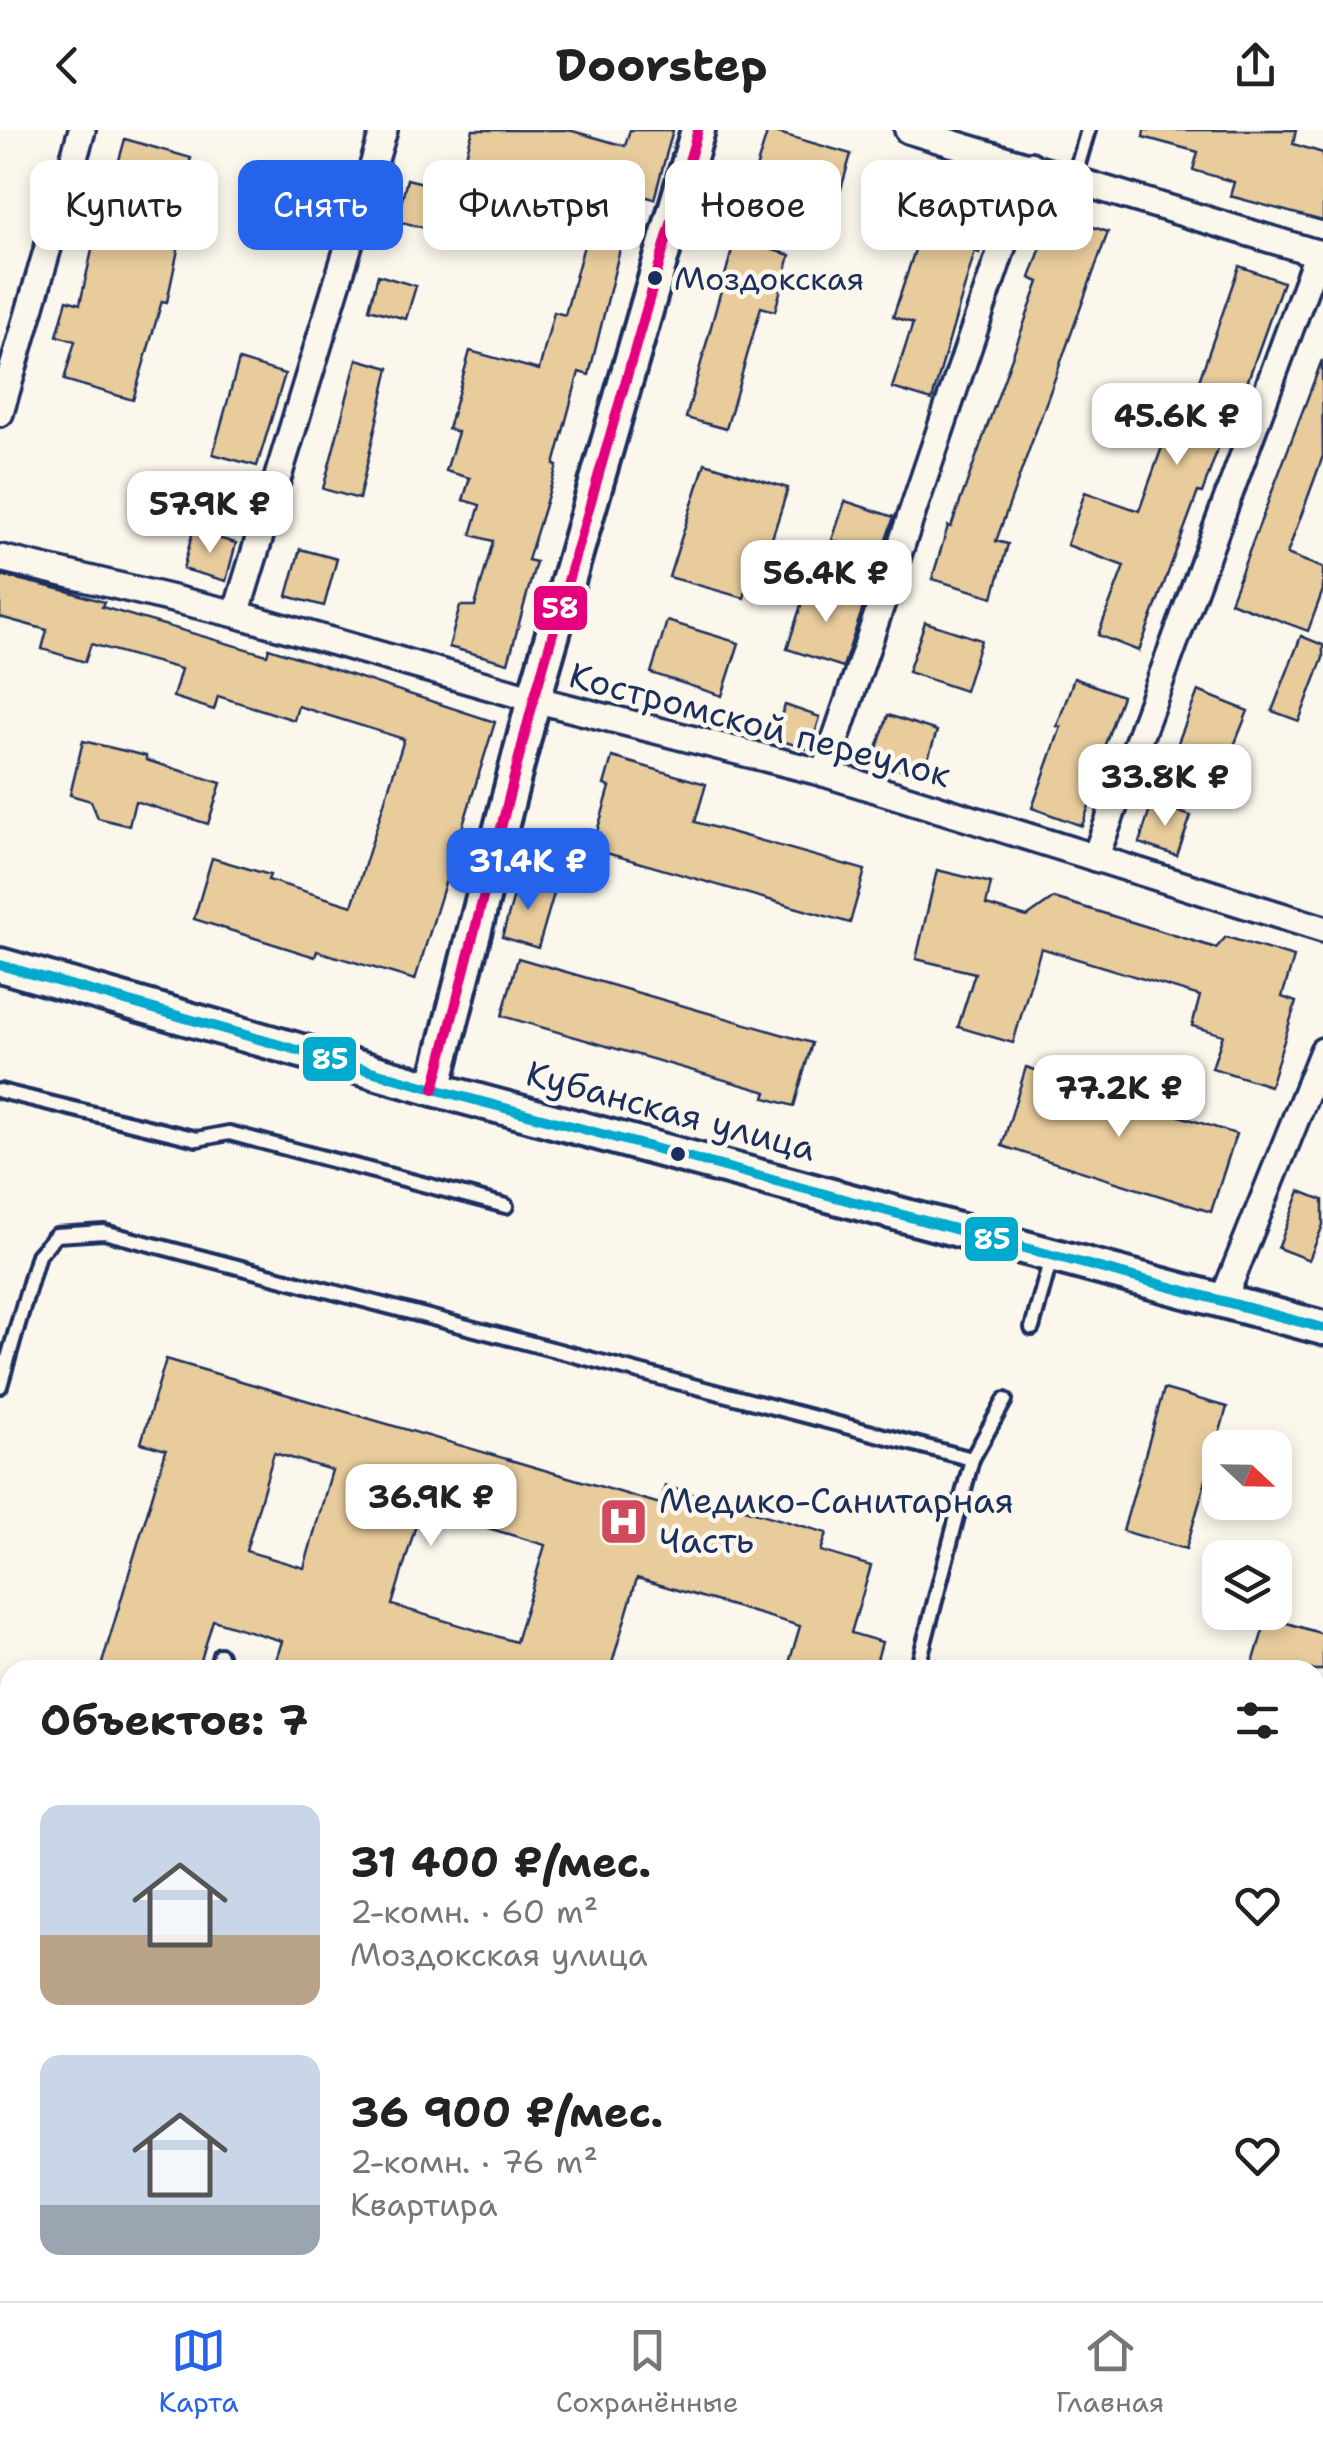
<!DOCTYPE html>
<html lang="ru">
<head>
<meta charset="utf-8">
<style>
	body { margin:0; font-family:"Shantell Sans",sans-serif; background:#f2f2f2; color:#222; height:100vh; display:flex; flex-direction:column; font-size:38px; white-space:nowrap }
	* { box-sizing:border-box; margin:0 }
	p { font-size:32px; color:#767676 }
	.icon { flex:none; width:55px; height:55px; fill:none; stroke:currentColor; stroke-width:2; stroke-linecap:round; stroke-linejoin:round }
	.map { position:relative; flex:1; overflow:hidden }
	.side { position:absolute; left:0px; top:1530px; width:1325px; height:642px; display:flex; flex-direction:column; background:#fff; border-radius:30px 30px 0 0; box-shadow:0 5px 15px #0003 }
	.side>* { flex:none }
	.hud { position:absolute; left:30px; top:30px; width:1265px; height:90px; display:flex; gap:20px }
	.needle { width:65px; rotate:112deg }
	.buttons { position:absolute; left:1202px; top:1300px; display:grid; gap:20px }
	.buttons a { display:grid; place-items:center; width:90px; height:90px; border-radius:20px; background:#fff; box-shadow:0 5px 15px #0003; font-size:50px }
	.price { position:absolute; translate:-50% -85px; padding:0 22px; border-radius:20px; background:#fff; color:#222; font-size:32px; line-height:65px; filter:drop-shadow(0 2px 5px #0008) }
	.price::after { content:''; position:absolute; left:50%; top:60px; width:30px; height:22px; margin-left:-15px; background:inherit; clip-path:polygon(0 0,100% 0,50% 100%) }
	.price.selected { background:#2563eb; color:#fff }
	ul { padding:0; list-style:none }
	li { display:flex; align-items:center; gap:30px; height:250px; padding:0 40px }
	li span { display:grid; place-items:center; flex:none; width:280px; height:200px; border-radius:20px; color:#555 }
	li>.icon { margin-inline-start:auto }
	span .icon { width:120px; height:120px; fill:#fffc; stroke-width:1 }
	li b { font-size:42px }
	h2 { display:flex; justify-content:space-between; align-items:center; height:120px; padding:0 40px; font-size:42px }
	.chip { padding:0 35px; border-radius:20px; background:#fff; box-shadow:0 5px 15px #0003; font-size:35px; line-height:90px }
	.chip.selected { background:#2563eb; color:#fff }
	header { display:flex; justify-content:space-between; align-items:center; height:130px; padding:0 40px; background:#fff; font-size:45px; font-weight:700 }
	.tabs { display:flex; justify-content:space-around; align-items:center; height:140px; border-top:2px solid #e0e0e0; background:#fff; font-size:28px; color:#767676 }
	.tabs a { display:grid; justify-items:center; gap:5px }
	.tabs .selected { color:#2563eb }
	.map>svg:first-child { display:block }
	.building { fill:#e8cc9c; stroke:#1b2f5e; stroke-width:2.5; fill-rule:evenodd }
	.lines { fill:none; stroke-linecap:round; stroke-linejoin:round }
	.lane-casing { stroke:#1b2f5e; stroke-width:20 }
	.street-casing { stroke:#1b2f5e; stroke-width:32 }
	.secondary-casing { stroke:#1b2f5e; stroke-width:40 }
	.lane { stroke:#fbf7ec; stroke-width:12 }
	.street { stroke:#fbf7ec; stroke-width:25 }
	.secondary { stroke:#fbf7ec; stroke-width:32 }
	.bus-1-casing { stroke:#fbf7ec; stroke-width:18 }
	.bus-2-casing { stroke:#fbf7ec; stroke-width:18 }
	.bus-1 { stroke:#00a9ce; stroke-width:10 }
	.bus-2 { stroke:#e5007d; stroke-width:10 }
	.bus-dot { fill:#1b2f5e; stroke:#fbf7ec; stroke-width:4 }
	.labels { text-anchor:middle; stroke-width:9; stroke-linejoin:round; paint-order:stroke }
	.bus-label { font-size:32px; fill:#1b2f5e; stroke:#fbf7ec; text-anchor:start }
	.street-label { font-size:35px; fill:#1b2f5e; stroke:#fbf7ec }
	.poi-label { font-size:35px; fill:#1b2f5e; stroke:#fbf7ec; text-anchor:start }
	.line-badge { stroke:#fbf7ec; stroke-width:4 }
	.badge-label { font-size:28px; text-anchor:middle; font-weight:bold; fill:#fff }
</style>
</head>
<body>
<header><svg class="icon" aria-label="back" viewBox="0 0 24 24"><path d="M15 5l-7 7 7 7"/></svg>Doorstep<svg class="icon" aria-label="share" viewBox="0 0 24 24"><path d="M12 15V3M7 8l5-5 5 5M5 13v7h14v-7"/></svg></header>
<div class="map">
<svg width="1323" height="2171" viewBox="0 0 1323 2171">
	<rect width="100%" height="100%" fill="#fbf7ec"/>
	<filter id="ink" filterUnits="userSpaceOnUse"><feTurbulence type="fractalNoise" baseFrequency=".01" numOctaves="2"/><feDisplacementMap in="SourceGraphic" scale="20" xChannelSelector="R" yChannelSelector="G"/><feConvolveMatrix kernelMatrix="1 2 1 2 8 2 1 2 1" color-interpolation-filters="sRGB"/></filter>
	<g filter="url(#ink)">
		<g class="building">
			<polygon points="473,0 569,0 625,16 630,0 673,0 654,69 523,32 510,78 456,62"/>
			<polygon points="768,0 851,24 835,80 751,55"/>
			<polygon points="1144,0 1296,0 1293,14 1323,23 1323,91 1230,66 1234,52 1193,40 1198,22 1143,7"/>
			<polygon points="125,9 191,28 182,58 161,52 147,103 180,110 167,172 162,171 133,270 64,250 75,211 57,206 67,170 80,174 98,93 101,94"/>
			<polygon points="939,46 998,66 979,123 975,121 932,270 892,258 913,193 893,187"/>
			<polygon points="407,49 443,58 433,100 397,91"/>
			<polygon points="1053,83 1108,102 996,411 1008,414 993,467 932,449 948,396 951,397 1039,152 1030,148"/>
			<polygon points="589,97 623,107 589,245 579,242 554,335 557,336 528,430 536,432 508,533 449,517 460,476 475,476 493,411 471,405 480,375 463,370 470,348 446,341 458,302 448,299 470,221 539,240 554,182 565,185"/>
			<polygon points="735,109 790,125 775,181 761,177 726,299 686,288"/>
			<polygon points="1239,136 1283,152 1233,292 1228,291 1202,363 1198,362 1139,521 1098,505 1124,436 1067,415 1085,362 1139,381 1166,306 1178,311"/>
			<polygon points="378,145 416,156 406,189 369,179"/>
			<polygon points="357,229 389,238 359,369 323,359"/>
			<polygon points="239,230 285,244 257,336 213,324"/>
			<polygon points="1322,230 1323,326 1287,424 1323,438 1323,460 1308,501 1230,472"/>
			<polygon points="705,333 788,358 768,421 758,418 744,468 669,447"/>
			<polygon points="845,371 894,387 880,427 832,410"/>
			<polygon points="193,401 236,413 226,451 183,439"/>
			<polygon points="300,419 337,429 324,476 287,466"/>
			<polygon points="0,445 67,461 104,472 102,477 267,525 269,518 495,592 415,850 317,821 315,827 194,789 212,728 270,745 268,750 352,776 404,609 298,576 294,590 218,566 214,580 173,567 181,539 91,514 85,532 42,519 47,500 0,487"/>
			<polygon points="808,453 865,472 843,537 787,519"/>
			<polygon points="667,491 739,513 722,566 651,543"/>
			<polygon points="925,492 981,510 965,561 908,542"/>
			<polygon points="1301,506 1323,515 1323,528 1299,591 1272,581"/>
			<polygon points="1074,548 1122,566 1096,640 1101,642 1082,696 1032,678 1061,597 1057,596"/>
			<polygon points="1198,561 1248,581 1221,648 1172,628"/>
			<polygon points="785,575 820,587 810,620 773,608"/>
			<polygon points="888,585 937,601 922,647 873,630"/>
			<polygon points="83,611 146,626 146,630 221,653 208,694 135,671 129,696 98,688 91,671 70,665"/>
			<polygon points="612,627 706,654 695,692 865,740 850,793 592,719 610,657 604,655"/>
			<polygon points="1152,673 1191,686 1177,726 1139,713"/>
			<polygon points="937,740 991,753 986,775 1027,787 1054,768 1216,818 1226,807 1294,827 1282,867 1296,872 1270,956 1212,938 1223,905 1192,896 1200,866 1041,818 1013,913 958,897 975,843 916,829"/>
			<polygon points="519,749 555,760 538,818 502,807"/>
			<polygon points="518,828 812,913 794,976 765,968 767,962 502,886"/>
			<polygon points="1026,937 1236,1004 1211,1082 1002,1016"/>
			<polygon points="1300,1061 1323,1070 1323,1095 1309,1130 1278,1118"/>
			<path d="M 166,1229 L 660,1374 L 665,1356 L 827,1403 L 821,1421 L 871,1436 L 851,1503 L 882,1512 L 874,1540 L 787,1540 L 800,1496 L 637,1448 L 610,1540 L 273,1540 L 282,1511 L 213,1490 L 198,1540 L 100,1540 L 166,1320 L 141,1313 ZM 274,1323 L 332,1340 L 304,1438 L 246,1421 ZM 421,1378 L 545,1415 L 516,1512 L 392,1475 Z"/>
			<polygon points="1164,1259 1227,1277 1186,1419 1123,1401"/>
			<polygon points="1267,1487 1323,1504 1323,1540 1251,1540"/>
		</g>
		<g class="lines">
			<defs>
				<g id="lane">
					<polyline points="1074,48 1088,0"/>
					<polyline points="0,961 197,1009 229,1003 506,1076"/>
					<polyline points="1032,1198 1051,1128"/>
					<polyline points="0,1256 38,1125 56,1105 104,1102 972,1329 1005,1270"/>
					<polyline points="216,1540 220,1525"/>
					<polyline points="917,1540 972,1329"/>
					<polyline points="0,1660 10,1663"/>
					<polyline points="0,1757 10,1760"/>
					<polyline points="1315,1971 1323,1974"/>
					<polyline points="0,2068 10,2071"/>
					<polyline points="284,2162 304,2171"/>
					<polyline points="735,2171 737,2162"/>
					<polyline points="1074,2171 1077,2162"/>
				</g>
				<g id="street">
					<polyline points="908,0 1323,125"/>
					<polyline points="0,283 82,0"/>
					<polyline points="0,428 236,484 534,569 824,643 1323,799"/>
					<polyline points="236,484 384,0"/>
					<polyline points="824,643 1030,35"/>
					<polyline points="1095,728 1318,123"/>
					<polyline points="1223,1170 1323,921"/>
				</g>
				<g id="secondary">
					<polyline points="0,835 434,959 1323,1198"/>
					<polyline points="434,959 534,569 698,0"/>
				</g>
			</defs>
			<use href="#lane" class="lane-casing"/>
			<use href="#street" class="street-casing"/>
			<use href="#secondary" class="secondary-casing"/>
			<use href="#lane" class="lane"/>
			<use href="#street" class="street"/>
			<use href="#secondary" class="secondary"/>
			<defs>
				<polyline id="bus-1" points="0,835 434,959 1323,1198"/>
				<polyline id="bus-2" points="434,959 534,569 698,0"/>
			</defs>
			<use href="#bus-1" class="bus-1-casing"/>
			<use href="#bus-2" class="bus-2-casing"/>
			<use href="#bus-1" class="bus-1"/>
			<use href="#bus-2" class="bus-2"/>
		</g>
	</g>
	<defs>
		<symbol id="hospital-square" viewBox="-11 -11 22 22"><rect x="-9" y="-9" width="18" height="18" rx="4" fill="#d1495b" stroke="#fbf7ec"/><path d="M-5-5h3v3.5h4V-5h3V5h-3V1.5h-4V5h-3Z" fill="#fff"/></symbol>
	</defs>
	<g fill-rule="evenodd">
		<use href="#hospital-square" x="596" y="1364" width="55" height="55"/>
	</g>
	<g class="bus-dot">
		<circle cx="655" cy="148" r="9"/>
		<circle cx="678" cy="1024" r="9"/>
	</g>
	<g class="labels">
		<g class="bus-label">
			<text x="674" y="160">Моздокская</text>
		</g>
		<g class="street-label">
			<text transform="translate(760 595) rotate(15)" y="12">Костромской переулок</text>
			<text transform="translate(671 981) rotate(15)" y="12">Кубанская улица</text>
		</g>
		<g class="poi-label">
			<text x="659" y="1383">Медико-Санитарная<tspan x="659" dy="40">Часть</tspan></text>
		</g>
	</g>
	<g class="line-badge">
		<rect x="532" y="454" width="57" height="48" rx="10" fill="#e5007d"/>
		<rect x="301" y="905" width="57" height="48" rx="10" fill="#00a9ce"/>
		<rect x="963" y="1085" width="57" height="48" rx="10" fill="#00a9ce"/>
	</g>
	<g class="badge-label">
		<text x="560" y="488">58</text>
		<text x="330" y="939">85</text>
		<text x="992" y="1119">85</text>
	</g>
</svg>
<div class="buttons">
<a><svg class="needle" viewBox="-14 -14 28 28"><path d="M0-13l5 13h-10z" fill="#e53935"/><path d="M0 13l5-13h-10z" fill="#767676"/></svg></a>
<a><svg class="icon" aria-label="layers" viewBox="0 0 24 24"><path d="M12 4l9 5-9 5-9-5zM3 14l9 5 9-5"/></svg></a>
</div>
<b class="price" style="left:1177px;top:338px">45.6K ₽</b>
<b class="price" style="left:210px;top:426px">57.9K ₽</b>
<b class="price" style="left:826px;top:495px">56.4K ₽</b>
<b class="price" style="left:1165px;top:699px">33.8K ₽</b>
<b class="price selected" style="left:528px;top:783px">31.4K ₽</b>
<b class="price" style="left:1119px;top:1010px">77.2K ₽</b>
<b class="price" style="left:431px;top:1419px">36.9K ₽</b>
<div class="hud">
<a class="chip">Купить</a>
<a class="chip selected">Снять</a>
<a class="chip">Фильтры</a>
<a class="chip">Новое</a>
<a class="chip">Квартира</a>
</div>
<section class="side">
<h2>Объектов: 7<svg class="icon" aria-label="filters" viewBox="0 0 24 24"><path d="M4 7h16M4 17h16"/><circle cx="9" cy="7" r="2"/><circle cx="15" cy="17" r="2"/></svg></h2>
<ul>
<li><span style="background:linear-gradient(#c9d6e8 65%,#b9a48a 0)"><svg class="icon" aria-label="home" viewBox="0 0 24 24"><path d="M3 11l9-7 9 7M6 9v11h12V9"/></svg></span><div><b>31 400 ₽/мес.</b><p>2-комн. · 60 m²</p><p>Моздокская улица</p></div><svg class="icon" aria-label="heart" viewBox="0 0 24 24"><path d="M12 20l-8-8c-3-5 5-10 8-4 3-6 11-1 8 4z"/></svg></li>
<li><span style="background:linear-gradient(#c9d6e8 75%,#9aa5b1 0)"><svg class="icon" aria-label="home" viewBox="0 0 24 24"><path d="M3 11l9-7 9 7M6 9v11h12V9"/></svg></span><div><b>36 900 ₽/мес.</b><p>2-комн. · 76 m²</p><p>Квартира</p></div><svg class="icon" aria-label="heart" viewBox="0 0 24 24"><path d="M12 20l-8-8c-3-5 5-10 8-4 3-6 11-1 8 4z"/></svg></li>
</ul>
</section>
</div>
<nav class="tabs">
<a class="selected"><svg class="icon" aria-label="map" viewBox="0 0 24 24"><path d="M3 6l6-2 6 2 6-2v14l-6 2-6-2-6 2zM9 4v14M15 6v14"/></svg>Карта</a>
<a><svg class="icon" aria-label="saved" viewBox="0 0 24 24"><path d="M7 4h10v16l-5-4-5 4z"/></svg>Сохранённые</a>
<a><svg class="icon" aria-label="home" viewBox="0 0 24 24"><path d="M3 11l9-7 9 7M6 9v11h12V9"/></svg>Главная</a>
</nav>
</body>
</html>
